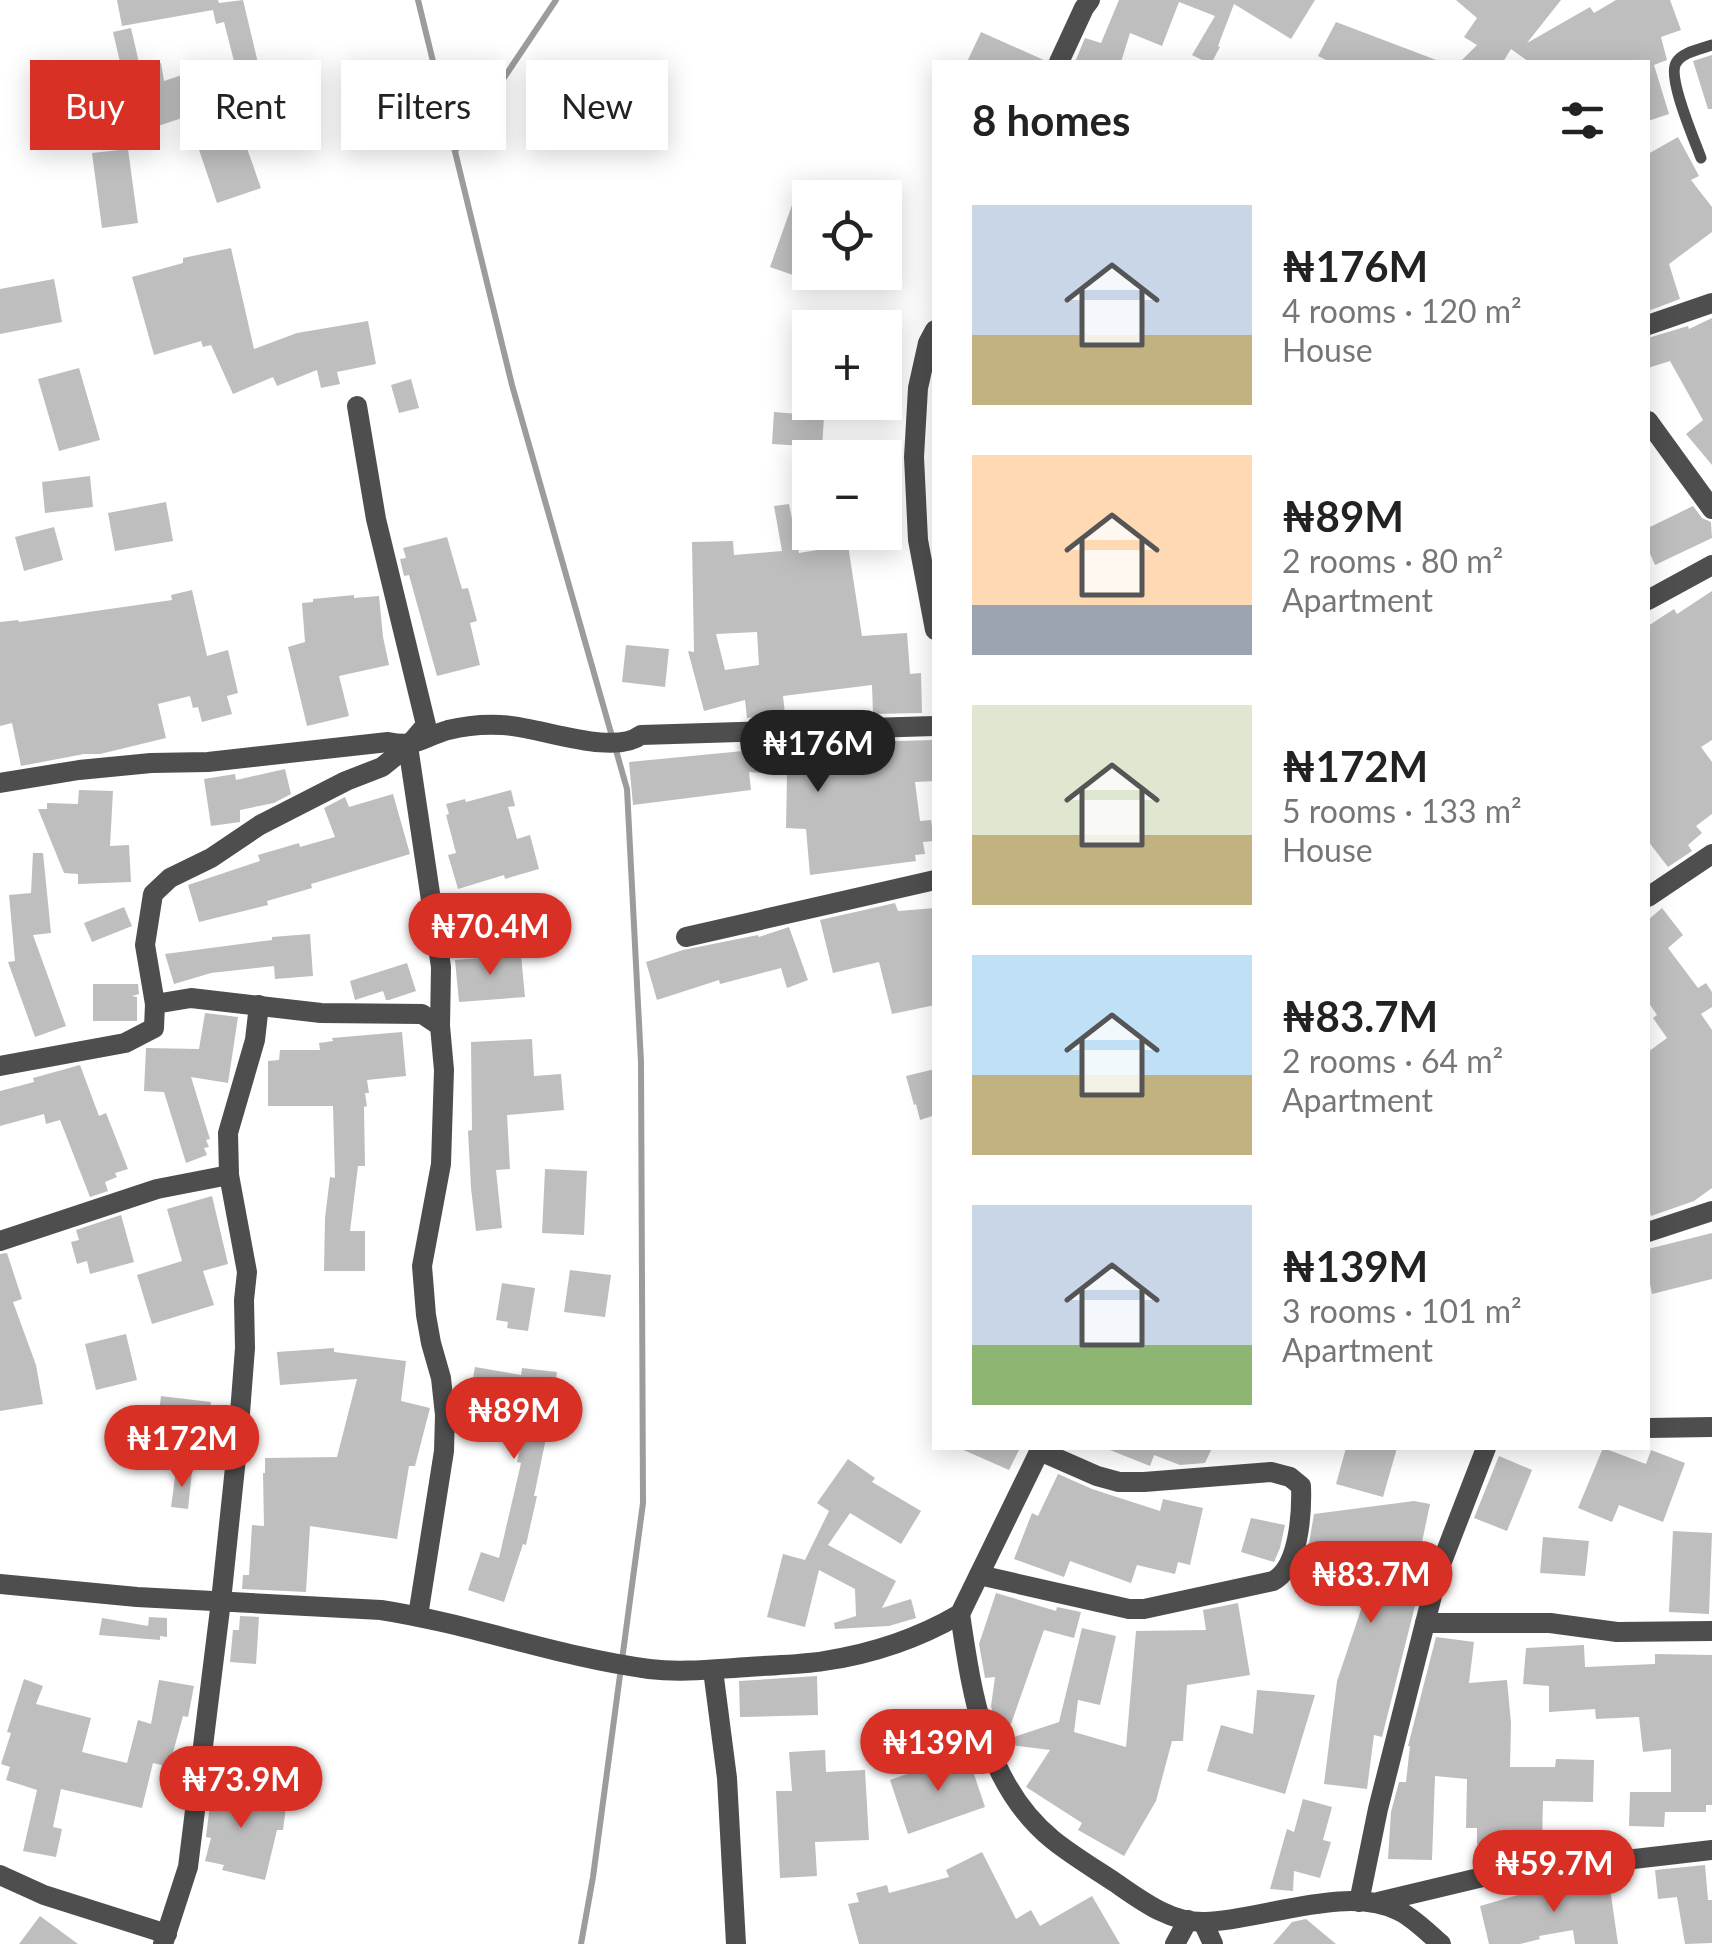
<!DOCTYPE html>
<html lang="en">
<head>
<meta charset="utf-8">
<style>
	body { margin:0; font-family:Lato,sans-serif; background:#f6f6f6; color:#222; height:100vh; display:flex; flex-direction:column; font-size:38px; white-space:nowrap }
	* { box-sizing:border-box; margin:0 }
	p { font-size:32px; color:#767676 }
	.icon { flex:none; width:55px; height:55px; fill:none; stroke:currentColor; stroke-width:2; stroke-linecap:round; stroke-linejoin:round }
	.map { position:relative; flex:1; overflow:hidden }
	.sheet { position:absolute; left:932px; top:60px; width:718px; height:1390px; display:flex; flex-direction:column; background:#fff; border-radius:0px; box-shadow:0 5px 25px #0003 }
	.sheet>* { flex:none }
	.guide { position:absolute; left:30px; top:60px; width:752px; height:90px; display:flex; gap:20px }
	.buttons { position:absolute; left:792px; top:180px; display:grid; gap:20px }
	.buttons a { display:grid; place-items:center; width:110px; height:110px; border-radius:0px; background:#fff; box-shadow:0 5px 25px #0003; font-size:50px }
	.price { position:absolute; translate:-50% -85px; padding:0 22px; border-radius:35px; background:#d93025; color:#fff; font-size:32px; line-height:65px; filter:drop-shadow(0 2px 5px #0008) }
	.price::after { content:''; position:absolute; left:50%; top:60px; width:30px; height:22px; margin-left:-15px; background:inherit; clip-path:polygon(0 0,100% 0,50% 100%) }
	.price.current { background:#222; color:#fff }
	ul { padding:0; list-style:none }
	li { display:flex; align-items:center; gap:30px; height:250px; padding:0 40px }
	li span { display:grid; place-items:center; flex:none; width:280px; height:200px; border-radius:0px; color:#555 }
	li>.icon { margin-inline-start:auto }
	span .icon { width:120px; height:120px; fill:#fffc; stroke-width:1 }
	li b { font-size:42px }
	h2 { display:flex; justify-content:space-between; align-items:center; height:120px; padding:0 40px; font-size:42px }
	.pill { padding:0 35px; border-radius:0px; background:#fff; box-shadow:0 5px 25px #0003; font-size:35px; line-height:90px }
	.pill.current { background:#d93025; color:#fff }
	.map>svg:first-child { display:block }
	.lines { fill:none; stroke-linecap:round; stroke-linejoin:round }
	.stream { stroke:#9c9c9c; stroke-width:6 }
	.building { fill:#bebebe; fill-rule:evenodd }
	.service { stroke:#4e4e4e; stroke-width:11 }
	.minor { stroke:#4e4e4e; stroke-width:20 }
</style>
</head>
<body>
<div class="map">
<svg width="1712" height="1944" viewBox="0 0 1712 1944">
	<rect width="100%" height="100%" fill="#fff"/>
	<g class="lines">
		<g class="stream">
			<polyline points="418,0 512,385 627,789 641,1062 643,1503 593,1877 581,1944"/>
			<polyline points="455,151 556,0"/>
		</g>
	</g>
	<g class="building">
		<polygon points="117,0 218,0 219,3 243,0 258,63 236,69 224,22 216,24 213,10 122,26"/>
		<polygon points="1119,0 1315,0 1291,39 1234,4 1218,46 1220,47 1212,62 1206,62 1192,55 1215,16 1179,2 1162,46 1130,33 1121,62 1075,62 1085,38 1101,43"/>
		<polygon points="1456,0 1561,0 1527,43 1590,7 1594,13 1616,0 1670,0 1681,30 1661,37 1667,60 1654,65 1669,114 1648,121 1648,62 1529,62 1511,49 1503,62 1460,62 1477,45 1464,37 1477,18"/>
		<polygon points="1336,22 1439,61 1438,62 1330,62 1318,56"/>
		<polygon points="131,28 140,67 161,63 164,81 182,75 194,114 149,129 135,86 126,88 113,32"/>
		<polygon points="981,32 1046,61 1045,62 967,62"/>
		<polygon points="1712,55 1712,109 1708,109 1693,61"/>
		<polygon points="251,117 256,133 243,137 261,188 217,203 192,129 210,123 212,129"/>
		<polygon points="1678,137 1699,176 1691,180 1712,207 1712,232 1669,264 1680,299 1648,311 1648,154"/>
		<polygon points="128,149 138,223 102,228 92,153"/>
		<polygon points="792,205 810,211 810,281 770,267"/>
		<polygon points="231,248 254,349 297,333 368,321 376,364 337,372 340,384 321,388 317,370 277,386 273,377 233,394 211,345 203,347 201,341 154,355 132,277 183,263 183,258"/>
		<polygon points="54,279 62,322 0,334 0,289"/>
		<polygon points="1712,318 1712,465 1686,434 1703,420 1670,361 1648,368 1648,338 1688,326 1689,329"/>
		<polygon points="79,368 100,440 59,451 38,379"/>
		<polygon points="411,379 419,408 399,413 391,385"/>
		<polygon points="800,402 825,402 822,447 772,444 774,412 798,414"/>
		<polygon points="90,476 93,507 45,513 42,482"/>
		<polygon points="166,502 173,541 115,551 108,513"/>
		<path d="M 789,504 L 799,553 L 848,545 L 862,636 L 907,633 L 910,674 L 921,673 L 922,713 L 873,714 L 872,685 L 783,696 L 785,714 L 747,718 L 745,700 L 704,711 L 688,651 L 694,652 L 692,542 L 733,541 L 734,555 L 782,551 L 774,506 ZM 757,632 L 759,665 L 725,670 L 716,634 Z"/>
		<polygon points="1693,506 1702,518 1711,522 1712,538 1655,565 1648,549 1648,528"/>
		<polygon points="54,527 63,560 24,571 15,537"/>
		<polygon points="447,537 462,589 468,588 477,621 470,623 480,665 437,676 409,575 404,576 400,559 406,558 403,548"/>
		<polygon points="192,590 207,656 228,650 238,693 227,696 232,714 202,722 198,707 193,708 190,696 158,704 166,738 100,754 84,754 21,766 12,723 0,726 0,622 18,620 19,622 172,600 171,595"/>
		<polygon points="1712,591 1712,740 1701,747 1712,762 1712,814 1696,826 1702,833 1688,845 1692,851 1668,867 1648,841 1648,626 1674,609 1677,614"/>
		<polygon points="354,595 354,598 379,596 383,637 389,665 339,676 349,716 307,726 288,647 305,642 302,603 313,602 313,599"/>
		<polygon points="626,645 669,649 665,687 622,682"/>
		<polygon points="935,740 935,781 915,782 920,821 931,820 934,841 923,842 925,854 915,855 916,861 810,875 806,829 786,828 787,775 749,772 751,790 633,805 629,762 764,749 764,745 821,745 821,743"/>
		<polygon points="285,769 291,794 274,803 240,810 240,822 211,826 204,779 235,774 236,780"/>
		<polygon points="79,790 113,791 110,846 129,845 131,882 78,884 78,874 64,873 38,809 47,809 47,803 78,804"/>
		<polygon points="511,790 515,806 508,807 517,839 530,835 539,869 505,879 504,875 458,889 448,855 456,853 446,815 449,814 446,804 465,799 466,802"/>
		<polygon points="393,794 410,854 311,884 312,888 267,901 268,905 199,922 188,885 260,861 258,855 299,843 300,847 335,837 324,808 345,797 349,807"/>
		<polygon points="33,853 43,853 51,933 33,935 66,1026 35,1037 8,962 15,961 9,895 31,893"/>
		<polygon points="547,902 551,935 531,937 527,905"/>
		<polygon points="895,903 898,911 935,908 935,1005 892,1014 879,962 833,973 820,920"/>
		<polygon points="124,907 132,926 92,942 84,923"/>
		<polygon points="1662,908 1683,935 1668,948 1698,988 1706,983 1712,992 1712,1007 1701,1014 1712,1030 1712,1188 1694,1201 1651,1216 1648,1207 1648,1052 1667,1038 1653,1018 1657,1015 1648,1002 1648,920"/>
		<polygon points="789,927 808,980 787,988 781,968 720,984 719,980 657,1000 646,962 683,950 758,935 759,937"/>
		<polygon points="310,934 313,976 275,979 274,966 211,973 174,984 165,954 272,940 272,937"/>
		<polygon points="521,955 525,997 459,1002 455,960"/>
		<polygon points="407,963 416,991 389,1000 386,1000 383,991 355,1000 350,981"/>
		<polygon points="93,984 138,984 139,994 132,996 137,997 137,1021 93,1021"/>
		<polygon points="205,1013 238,1017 228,1083 191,1077 210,1139 206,1140 209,1147 204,1148 207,1155 186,1163 164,1092 144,1091 146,1048 199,1049"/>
		<polygon points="402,1032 406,1076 367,1080 369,1093 365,1093 367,1106 364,1107 365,1166 358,1166 350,1231 365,1231 365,1271 324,1271 325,1218 330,1177 335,1178 333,1106 268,1106 268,1061 279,1060 280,1050 320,1050 319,1043 333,1041 332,1038"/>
		<polygon points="532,1039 534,1076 561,1074 564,1110 507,1115 510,1169 496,1170 502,1228 476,1231 471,1188 468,1131 472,1130 471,1042"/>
		<polygon points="80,1065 99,1116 106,1113 128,1169 115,1173 117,1177 105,1182 108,1191 90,1197 60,1120 46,1124 44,1114 0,1126 0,1091 34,1082 33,1078"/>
		<polygon points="935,1069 935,1115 920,1120 916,1104 914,1105 906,1076"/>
		<polygon points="545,1169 587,1171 584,1235 542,1233"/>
		<polygon points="212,1196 228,1264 203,1271 214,1305 152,1324 137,1275 182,1261 167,1209"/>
		<polygon points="121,1215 134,1262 90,1274 87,1261 77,1264 71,1242 79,1240 76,1230"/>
		<polygon points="1712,1233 1712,1279 1652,1294 1648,1274 1648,1249"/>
		<polygon points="7,1253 22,1299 13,1302 36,1365 43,1404 0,1411 0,1254"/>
		<polygon points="570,1270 611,1275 605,1317 564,1312"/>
		<polygon points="502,1283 535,1288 528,1331 507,1328 508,1322 496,1320"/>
		<polygon points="126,1334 137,1380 96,1390 85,1344"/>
		<polygon points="334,1348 334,1352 406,1361 401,1401 430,1408 415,1466 409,1466 397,1539 310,1526 306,1592 242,1589 243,1575 249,1575 252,1525 264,1526 263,1473 265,1473 265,1458 337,1457 357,1379 280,1385 277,1352"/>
		<polygon points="475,1367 521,1375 522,1368 557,1372 550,1419 534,1496 537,1496 526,1545 523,1544 504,1602 468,1590 481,1552 499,1558 521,1463 517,1462 523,1433 511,1430 515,1417 467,1409"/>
		<polygon points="161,1396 211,1402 207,1442 156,1437"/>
		<polygon points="959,1448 1020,1448 1009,1470"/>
		<polygon points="1105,1448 1212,1448 1205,1463 1180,1465 1154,1455 1150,1466"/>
		<polygon points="1346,1448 1397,1448 1383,1497 1336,1484"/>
		<polygon points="1603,1448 1646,1464 1651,1450 1685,1463 1663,1522 1619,1505 1612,1522 1578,1508"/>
		<polygon points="1499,1456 1532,1470 1507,1531 1474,1518"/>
		<polygon points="848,1459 875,1478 872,1482 921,1511 901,1544 850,1513 828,1545 896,1581 882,1608 911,1599 916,1618 889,1626 835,1629 834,1623 856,1616 855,1589 819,1570 805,1627 767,1617 783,1554 805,1560 829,1511 817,1503"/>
		<polygon points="176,1470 192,1472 188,1509 171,1507"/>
		<polygon points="1058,1474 1092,1489 1160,1511 1163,1499 1203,1508 1190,1565 1178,1562 1175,1574 1137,1565 1131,1583 1070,1561 1064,1577 1014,1559 1032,1513 1038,1516"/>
		<polygon points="1414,1501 1430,1504 1414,1580 1421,1582 1382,1737 1374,1735 1367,1789 1324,1784 1337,1681 1375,1568 1371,1568 1373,1555 1347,1558 1346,1550 1307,1555 1314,1514"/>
		<polygon points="1251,1518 1285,1525 1280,1548 1274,1562 1241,1552"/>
		<polygon points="1673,1531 1712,1533 1709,1614 1669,1612"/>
		<polygon points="1543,1537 1589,1541 1585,1576 1540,1573"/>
		<polygon points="996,1593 1056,1611 1057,1607 1081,1612 1074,1638 1044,1630 1011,1724 995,1722 991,1706 995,1677 985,1678 979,1644"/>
		<polygon points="1238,1603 1250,1675 1187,1685 1183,1741 1172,1741 1156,1801 1124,1856 1078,1830 1082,1823 1026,1787 1050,1750 1003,1744 1002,1741 1059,1722 1082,1628 1116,1636 1100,1705 1078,1700 1074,1732 1126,1747 1136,1631 1206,1630 1203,1610"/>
		<polygon points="240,1616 259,1617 256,1664 230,1662 233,1630 239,1630"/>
		<polygon points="149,1617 167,1618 167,1637 160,1636 160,1640 99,1635 102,1618 148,1626"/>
		<polygon points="1436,1637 1474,1642 1469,1683 1507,1680 1511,1723 1510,1767 1555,1767 1556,1759 1594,1760 1593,1802 1543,1801 1542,1845 1477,1844 1477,1828 1466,1828 1467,1779 1435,1776 1432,1860 1388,1859 1391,1812 1399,1782 1406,1782 1410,1746 1408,1746"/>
		<polygon points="1584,1645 1585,1667 1655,1664 1655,1654 1712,1655 1712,1805 1706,1805 1706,1812 1665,1812 1664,1827 1629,1826 1630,1792 1671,1792 1671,1749 1643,1752 1639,1717 1596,1719 1595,1709 1549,1712 1549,1686 1523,1684 1526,1648"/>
		<polygon points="817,1676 818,1715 740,1717 739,1681"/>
		<polygon points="24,1679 43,1686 36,1704 91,1718 82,1752 127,1763 138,1720 151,1724 159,1680 194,1686 188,1717 183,1716 169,1767 153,1763 142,1808 61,1789 53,1827 62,1829 56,1857 23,1851 37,1790 6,1780 10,1767 1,1764 11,1733 7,1732"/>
		<polygon points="1257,1690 1315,1695 1285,1794 1207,1771 1221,1725 1253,1734"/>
		<polygon points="825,1750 826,1772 865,1770 869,1840 815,1842 817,1876 780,1878 776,1791 792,1791 789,1752"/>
		<polygon points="967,1753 985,1807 908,1834 890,1780"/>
		<polygon points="215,1764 228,1766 223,1799 286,1807 283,1830 277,1830 265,1880 222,1870 224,1865 205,1861 211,1838 206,1837"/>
		<polygon points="1303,1799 1332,1807 1323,1840 1331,1842 1320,1878 1294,1871 1293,1891 1270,1889 1287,1829 1294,1832"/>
		<polygon points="982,1852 1016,1919 1031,1910 1040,1926 1092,1896 1120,1944 859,1944 848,1904 859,1902 856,1893 887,1885 889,1893 949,1877 946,1870"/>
		<polygon points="1705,1865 1708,1900 1712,1900 1712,1943 1685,1944 1677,1897 1658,1899 1655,1870"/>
		<polygon points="1609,1881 1618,1944 1575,1944 1573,1930 1539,1936 1540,1939 1520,1944 1489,1944 1480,1906 1543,1888"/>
		<polygon points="40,1916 78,1944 19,1944"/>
		<polygon points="1306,1919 1336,1944 1273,1944 1292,1922"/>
	</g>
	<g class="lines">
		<path class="service" d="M 1701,158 C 1695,141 1667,78 1676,63 C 1682,52 1701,49 1712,45"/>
		<g class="minor">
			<polyline points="1059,62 1084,8 1090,0"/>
			<polyline points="1648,325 1712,303"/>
			<polyline points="935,330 928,343 918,388 914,457 918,540 935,630"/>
			<polyline points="1648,421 1712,509"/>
			<polyline points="1648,600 1712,565"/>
			<polyline points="408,746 441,967 440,1026 444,1070 441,1164 422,1266 426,1315 431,1343 441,1378 445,1415 444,1451 418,1616"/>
			<path d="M 0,783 L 79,770 L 151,763 L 208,762 L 388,742 C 417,748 421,738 448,730 C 464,726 486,724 502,725 C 538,726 612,757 641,735 L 935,726"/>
			<polyline points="1648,897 1712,854"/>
			<polyline points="686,937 935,880"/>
			<polyline points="155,1004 145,945 153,894 170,878 211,858 260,825 346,781 382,767 408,746 426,725 376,519 357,406"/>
			<polyline points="0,1066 125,1043 154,1028 155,1004 191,998 321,1013 422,1014 440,1026"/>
			<polyline points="1648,1232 1712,1211"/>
			<polyline points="0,1241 157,1189 229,1175"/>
			<polyline points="1648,1428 1712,1427"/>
			<path d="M 979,1575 L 1129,1609 L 1144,1609 L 1273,1581 C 1299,1568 1302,1513 1301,1486 L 1290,1477 L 1271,1472 L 1144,1482 L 1119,1482 L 1097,1476 L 1040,1451"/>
			<path d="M 0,1584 L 137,1597 L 381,1610 C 471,1624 558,1657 649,1669 C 682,1673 715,1669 748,1667 C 773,1665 799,1665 824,1661 C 871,1654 919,1638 960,1614 L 1041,1448"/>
			<path d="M 960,1614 C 972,1695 985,1785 1053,1840 C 1073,1856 1095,1869 1116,1883 C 1142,1901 1171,1923 1205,1922 C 1262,1920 1348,1884 1399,1911 C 1414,1918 1428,1933 1441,1944"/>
			<polyline points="1425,1623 1550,1623 1617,1632 1712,1631"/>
			<polyline points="713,1670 727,1778 736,1944"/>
			<polyline points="0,1875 44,1895 167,1934"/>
			<polyline points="1359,1902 1378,1809 1438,1572 1486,1448"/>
			<polyline points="1378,1902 1487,1876 1712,1850"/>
			<polyline points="1203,1922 1213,1944"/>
			<polyline points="163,1944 188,1867 221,1601 238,1439 245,1348 244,1300 247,1272 229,1175 228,1133 255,1040 259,1005"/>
			<polyline points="1175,1944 1188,1920"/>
		</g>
	</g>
</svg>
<div class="buttons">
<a><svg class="icon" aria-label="locate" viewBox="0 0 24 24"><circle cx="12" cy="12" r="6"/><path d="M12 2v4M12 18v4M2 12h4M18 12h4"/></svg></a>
<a>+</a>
<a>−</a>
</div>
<b class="price current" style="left:818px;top:795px">₦176M</b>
<b class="price" style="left:490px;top:978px">₦70.4M</b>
<b class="price" style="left:514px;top:1462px">₦89M</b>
<b class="price" style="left:182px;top:1490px">₦172M</b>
<b class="price" style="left:1371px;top:1626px">₦83.7M</b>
<b class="price" style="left:938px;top:1794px">₦139M</b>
<b class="price" style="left:241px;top:1831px">₦73.9M</b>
<b class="price" style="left:1554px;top:1915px">₦59.7M</b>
<div class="guide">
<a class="pill current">Buy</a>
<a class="pill">Rent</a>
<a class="pill">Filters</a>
<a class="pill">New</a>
</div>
<section class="sheet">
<h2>8 homes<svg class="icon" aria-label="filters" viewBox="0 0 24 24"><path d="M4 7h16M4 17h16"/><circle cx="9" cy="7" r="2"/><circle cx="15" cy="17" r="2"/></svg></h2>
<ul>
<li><span style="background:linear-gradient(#c9d6e8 65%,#c2b280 0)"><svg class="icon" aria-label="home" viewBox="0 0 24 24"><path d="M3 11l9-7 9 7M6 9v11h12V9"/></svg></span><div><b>₦176M</b><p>4 rooms · 120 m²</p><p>House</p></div></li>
<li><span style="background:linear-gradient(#ffd9b3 75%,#9aa5b1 0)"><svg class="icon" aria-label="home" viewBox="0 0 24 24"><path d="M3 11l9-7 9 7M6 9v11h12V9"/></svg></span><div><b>₦89M</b><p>2 rooms · 80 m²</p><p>Apartment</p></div></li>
<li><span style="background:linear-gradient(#dfe7d0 65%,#c2b280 0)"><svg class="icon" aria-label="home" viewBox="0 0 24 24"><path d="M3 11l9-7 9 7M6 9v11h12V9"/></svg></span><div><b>₦172M</b><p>5 rooms · 133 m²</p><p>House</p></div></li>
<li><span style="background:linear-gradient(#bfe0f5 60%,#c2b280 0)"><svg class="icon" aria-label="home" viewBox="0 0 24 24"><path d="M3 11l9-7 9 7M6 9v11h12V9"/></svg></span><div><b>₦83.7M</b><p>2 rooms · 64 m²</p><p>Apartment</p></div></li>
<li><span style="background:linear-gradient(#c9d6e8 70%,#8fb573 0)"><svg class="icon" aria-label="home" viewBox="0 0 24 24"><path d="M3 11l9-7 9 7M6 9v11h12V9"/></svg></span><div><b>₦139M</b><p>3 rooms · 101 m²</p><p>Apartment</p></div></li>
</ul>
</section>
</div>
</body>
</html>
